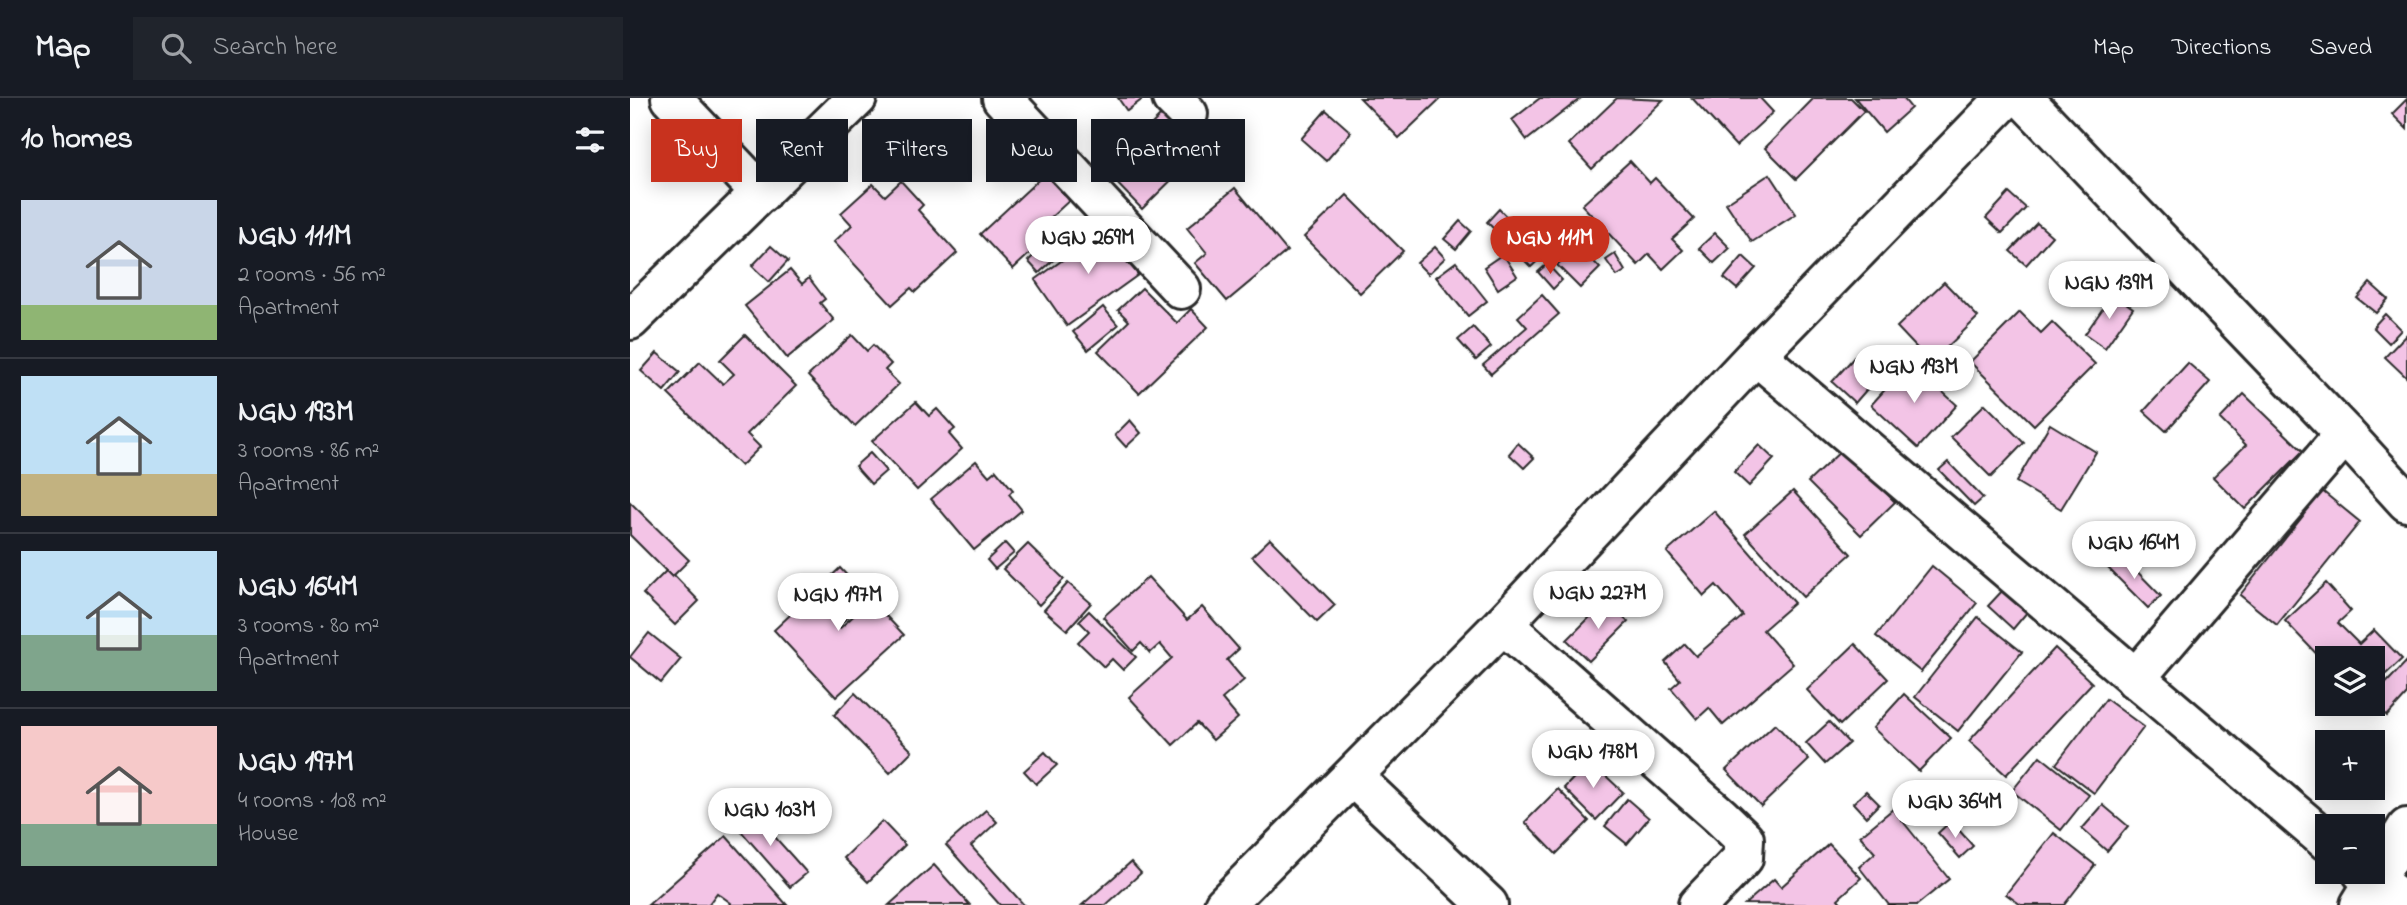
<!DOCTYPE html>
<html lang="en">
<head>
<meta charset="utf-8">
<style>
	body { margin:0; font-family:"Indie Flower",sans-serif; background:#20242c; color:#f1f3f6; height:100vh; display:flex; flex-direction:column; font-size:26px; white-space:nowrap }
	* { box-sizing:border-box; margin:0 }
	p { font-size:23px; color:#9ea1a6 }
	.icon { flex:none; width:38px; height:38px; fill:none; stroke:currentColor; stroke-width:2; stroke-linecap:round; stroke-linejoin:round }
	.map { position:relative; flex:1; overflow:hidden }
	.sheet { display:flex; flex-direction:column; background:#171b24; width:630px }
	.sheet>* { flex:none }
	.banner { position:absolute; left:21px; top:21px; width:665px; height:63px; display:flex; gap:14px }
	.controls { position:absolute; left:1685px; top:548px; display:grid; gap:14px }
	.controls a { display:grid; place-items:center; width:70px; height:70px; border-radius:0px; background:#171b24; box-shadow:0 4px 18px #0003; font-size:35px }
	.price { position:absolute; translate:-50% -60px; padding:0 16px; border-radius:24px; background:#fff; color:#222; font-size:23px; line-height:46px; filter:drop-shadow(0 2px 4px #0008) }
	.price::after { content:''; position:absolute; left:50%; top:42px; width:21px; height:16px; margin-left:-10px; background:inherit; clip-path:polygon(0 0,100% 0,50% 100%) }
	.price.active { background:#c8321e; color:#fff }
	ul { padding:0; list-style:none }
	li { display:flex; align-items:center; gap:21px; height:175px; padding:0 21px }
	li+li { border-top:2px solid #363941 }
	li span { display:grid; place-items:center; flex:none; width:196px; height:140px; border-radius:0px; color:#555 }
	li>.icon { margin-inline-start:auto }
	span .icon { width:84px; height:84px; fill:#fffc; stroke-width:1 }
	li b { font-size:30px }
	h2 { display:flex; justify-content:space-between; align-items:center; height:84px; padding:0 21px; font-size:30px }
	.tag { padding:0 24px; border-radius:0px; background:#171b24; box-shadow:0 4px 18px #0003; font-size:24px; line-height:63px }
	.tag.active { background:#c8321e; color:#fff }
	header { display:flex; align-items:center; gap:42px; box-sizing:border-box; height:98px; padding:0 35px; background:#171b24; border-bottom:2px solid #363941 }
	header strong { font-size:33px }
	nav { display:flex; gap:38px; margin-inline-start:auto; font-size:24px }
	.search { width:490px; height:63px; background:#20242c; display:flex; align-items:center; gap:18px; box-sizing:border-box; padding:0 24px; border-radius:0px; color:#9ea1a6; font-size:26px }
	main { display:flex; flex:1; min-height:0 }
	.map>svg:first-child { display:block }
	.building { fill:#f3c4e6; stroke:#2b2b2b; stroke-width:2 }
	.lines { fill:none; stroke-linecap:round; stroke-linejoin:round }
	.minor-casing { stroke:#2b2b2b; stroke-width:44 }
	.minor { stroke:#fff; stroke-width:38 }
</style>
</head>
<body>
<header>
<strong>Map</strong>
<div class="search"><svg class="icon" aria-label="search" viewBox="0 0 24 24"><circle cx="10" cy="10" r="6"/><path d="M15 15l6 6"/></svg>Search here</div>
<nav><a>Map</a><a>Directions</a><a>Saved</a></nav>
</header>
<main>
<section class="sheet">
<h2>10 homes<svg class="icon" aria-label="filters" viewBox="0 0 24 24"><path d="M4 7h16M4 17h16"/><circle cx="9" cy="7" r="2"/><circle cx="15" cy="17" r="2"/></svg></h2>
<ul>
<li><span style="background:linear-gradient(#c9d6e8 75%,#8fb573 0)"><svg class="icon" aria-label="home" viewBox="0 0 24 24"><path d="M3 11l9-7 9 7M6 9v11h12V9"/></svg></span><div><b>NGN 111M</b><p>2 rooms · 56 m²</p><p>Apartment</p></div></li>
<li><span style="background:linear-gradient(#bfe0f5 70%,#c2b280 0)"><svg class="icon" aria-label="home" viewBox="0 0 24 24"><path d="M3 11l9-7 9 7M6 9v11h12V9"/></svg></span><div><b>NGN 193M</b><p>3 rooms · 86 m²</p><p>Apartment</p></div></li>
<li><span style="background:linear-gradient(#bfe0f5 60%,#7fa58c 0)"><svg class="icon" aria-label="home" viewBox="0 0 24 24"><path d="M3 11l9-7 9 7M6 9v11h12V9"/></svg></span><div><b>NGN 164M</b><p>3 rooms · 80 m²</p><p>Apartment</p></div></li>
<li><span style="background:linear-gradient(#f6c9c9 70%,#7fa58c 0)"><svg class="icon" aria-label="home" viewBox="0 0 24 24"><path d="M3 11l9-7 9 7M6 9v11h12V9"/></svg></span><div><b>NGN 197M</b><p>4 rooms · 108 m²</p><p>House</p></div></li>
</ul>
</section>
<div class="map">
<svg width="1777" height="807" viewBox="0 0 1777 807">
	<rect width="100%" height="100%" fill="#fff"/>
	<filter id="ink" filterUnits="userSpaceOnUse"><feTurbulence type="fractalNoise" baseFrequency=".0143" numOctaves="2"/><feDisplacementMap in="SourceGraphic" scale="14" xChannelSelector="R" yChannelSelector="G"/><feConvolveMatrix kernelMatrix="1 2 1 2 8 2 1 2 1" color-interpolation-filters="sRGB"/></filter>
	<g filter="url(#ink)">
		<g class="building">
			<polygon points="488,0 514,0 497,13"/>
			<polygon points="730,0 811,0 769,40"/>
			<polygon points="910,0 951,0 897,42 882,22"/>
			<polygon points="987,0 1033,2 962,71 939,46"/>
			<polygon points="1062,0 1130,0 1143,14 1106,48"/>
			<polygon points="1184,0 1221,0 1234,13 1166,81 1135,50"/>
			<polygon points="1225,0 1273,0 1281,10 1254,34"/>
			<polygon points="1777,1 1777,31 1762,16"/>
			<polygon points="696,12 721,34 696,63 671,41"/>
			<polygon points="531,17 569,55 512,111 475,73"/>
			<polygon points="1000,63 1020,85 1025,80 1064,121 1042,141 1053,152 1033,171 1019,156 1008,167 952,107"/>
			<polygon points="418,73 442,100 418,122 426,131 383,171 350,136"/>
			<polygon points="1140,76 1166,116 1122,144 1096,105"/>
			<polygon points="271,83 293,107 288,112 327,155 285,194 281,190 262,207 204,144 222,127 211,115 243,86 255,98"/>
			<polygon points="605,90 657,153 597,203 565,165 577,155 557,130"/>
			<polygon points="1379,95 1396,110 1372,135 1356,120"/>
			<polygon points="717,97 773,153 730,195 674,139"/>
			<polygon points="869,111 914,157 901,169 857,124"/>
			<polygon points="830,123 841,133 826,151 814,141"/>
			<polygon points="1407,125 1422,138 1396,167 1380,153"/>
			<polygon points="475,131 510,157 499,165 508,177 437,228 405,182"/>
			<polygon points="430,133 441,146 409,175 398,163"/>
			<polygon points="1085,135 1100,150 1084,165 1069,150"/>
			<polygon points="948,147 970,170 950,190 927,167"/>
			<polygon points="141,148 158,163 139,184 122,168"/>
			<polygon points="805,149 815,160 798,176 787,165"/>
			<polygon points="873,156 887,178 868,191 854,169"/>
			<polygon points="985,156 995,173 987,178 976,162"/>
			<polygon points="1113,158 1126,170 1107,191 1094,180"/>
			<polygon points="826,164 857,203 838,218 806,179"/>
			<polygon points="917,166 932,182 923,191 908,174"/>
			<polygon points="160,172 172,186 179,180 195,201 190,205 204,222 157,260 115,208"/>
			<polygon points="1314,184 1348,219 1301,265 1267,229"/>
			<polygon points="1740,185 1758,201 1746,215 1727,200"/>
			<polygon points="512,190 547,225 561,211 578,229 509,295 468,253 499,223 488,212"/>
			<polygon points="1483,196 1503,210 1475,250 1455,236"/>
			<polygon points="912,197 929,216 861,276 853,267 897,229 888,219"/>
			<polygon points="473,209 488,227 458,252 443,234"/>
			<polygon points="1390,214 1411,235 1422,224 1465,266 1404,327 1340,264"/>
			<polygon points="1755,216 1771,232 1759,245 1743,229"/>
			<polygon points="843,229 861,249 846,262 828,242"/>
			<polygon points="1777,236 1777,280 1755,259"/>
			<polygon points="115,237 166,288 117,336 130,349 111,368 38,296 70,264 93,286 104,276 90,262"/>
			<polygon points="222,237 237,253 243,247 261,266 255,272 269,286 225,328 178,278"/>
			<polygon points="27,255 50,274 34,293 11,273"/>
			<polygon points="1227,256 1242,269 1230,283 1238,290 1225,305 1202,284"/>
			<polygon points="1280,264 1327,307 1288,350 1241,307"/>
			<polygon points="1558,265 1580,284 1536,333 1514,313"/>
			<polygon points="1614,296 1673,353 1615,411 1583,379 1616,347 1590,321"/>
			<polygon points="286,304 299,318 307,311 325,331 319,336 332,351 287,392 242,343"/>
			<polygon points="1355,306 1394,345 1361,379 1321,339"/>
			<polygon points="500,322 511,335 496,349 485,337"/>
			<polygon points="1420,326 1466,354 1431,411 1386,384"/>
			<polygon points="888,345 904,360 894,370 879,356"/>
			<polygon points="1129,347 1144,361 1119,388 1104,374"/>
			<polygon points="1213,351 1265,404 1231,437 1178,384"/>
			<polygon points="240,355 256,373 241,386 225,368"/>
			<polygon points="346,363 359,378 366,372 383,392 379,396 392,412 344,452 301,401"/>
			<polygon points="1318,364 1353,400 1344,408 1309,372"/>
			<polygon points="1680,383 1730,424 1647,527 1610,497 1673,418 1660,407"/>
			<polygon points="1163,393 1221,456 1173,499 1115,436"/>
			<polygon points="0,404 59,462 42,479 0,437"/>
			<polygon points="1084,413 1164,505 1133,532 1163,566 1093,627 1079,610 1067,621 1041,590 1050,582 1035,564 1055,546 1066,558 1113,518 1086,487 1074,498 1037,454"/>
			<polygon points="640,441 705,507 687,524 622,458"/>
			<polygon points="375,445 384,455 365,471 357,462"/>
			<polygon points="398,446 434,481 409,507 373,471"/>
			<polygon points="1490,456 1531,498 1518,510 1477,469"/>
			<polygon points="1302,468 1347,505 1291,574 1246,538"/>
			<polygon points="210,470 238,500 208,528 210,530 241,502 274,537 206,599 144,532"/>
			<polygon points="36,473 42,479 44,477 69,503 45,527 13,496"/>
			<polygon points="518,479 557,522 572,509 609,551 597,562 614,582 592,601 608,620 583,642 567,625 543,647 499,599 542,560 530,546 520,555 511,545 503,553 473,519"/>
			<polygon points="438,485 461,505 437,532 414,512"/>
			<polygon points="1696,485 1721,513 1708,525 1729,546 1744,532 1772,561 1743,588 1743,560 1698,560 1698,568 1655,523"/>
			<polygon points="1374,491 1398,513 1383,531 1358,508"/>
			<polygon points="976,503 998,524 959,563 937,542"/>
			<polygon points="459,513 506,559 493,572 482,561 474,569 448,544 459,533 449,523"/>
			<polygon points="1348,519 1392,554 1328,633 1285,599"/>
			<polygon points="19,535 51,561 31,585 0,559"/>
			<polygon points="1225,546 1258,581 1210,627 1177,592"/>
			<polygon points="1425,550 1462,585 1376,677 1339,643"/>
			<polygon points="1777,563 1777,596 1757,618 1743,605 1743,599"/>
			<polygon points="225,595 282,653 260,675 204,617"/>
			<polygon points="1274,596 1321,640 1289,673 1243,630"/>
			<polygon points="1476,601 1514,629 1464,695 1426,666"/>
			<polygon points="1199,624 1219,645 1195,666 1176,645"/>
			<polygon points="1145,626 1179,662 1131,708 1096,672"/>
			<polygon points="415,654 427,667 406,686 394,673"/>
			<polygon points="1410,658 1459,697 1431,732 1382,693"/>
			<polygon points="960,663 993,694 966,722 934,690"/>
			<polygon points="928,691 959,723 926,756 895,724"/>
			<polygon points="1236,693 1249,706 1236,719 1223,705"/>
			<polygon points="997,701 1019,720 997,746 975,728"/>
			<polygon points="1473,707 1498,728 1477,753 1452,731"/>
			<polygon points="119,710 177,775 160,789 103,724"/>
			<polygon points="1263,711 1319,781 1287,807 1259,807 1229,769 1245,755 1230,738"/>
			<polygon points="356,712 367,724 341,748 394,807 370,807 316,747"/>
			<polygon points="252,723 275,747 238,784 214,760"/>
			<polygon points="1321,723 1343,748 1330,760 1308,735"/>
			<polygon points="1424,735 1465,767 1434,807 1391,807 1376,796"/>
			<polygon points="96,738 157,807 100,807 101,805 87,795 78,807 18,807"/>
			<polygon points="1199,746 1231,780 1208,801 1213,807 1115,806 1144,781 1151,789"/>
			<polygon points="501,764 511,775 476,807 452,807"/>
			<polygon points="304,767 340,807 259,807"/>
		</g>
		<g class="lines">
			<defs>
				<g id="minor">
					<polyline points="41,0 131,95"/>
					<polyline points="372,0 551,191"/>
					<polyline points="542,0 558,16"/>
					<polyline points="1393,0 1715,336 1777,404"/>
					<polyline points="0,222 227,0"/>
					<polyline points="1126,257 1698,744"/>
					<polyline points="873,526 1090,718 1114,741 1113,760 1068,807"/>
					<polyline points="1505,581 1715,336"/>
					<polyline points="723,679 858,807"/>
					<polyline points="1732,774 1777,806"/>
					<polyline points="594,807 873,526 1126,257 1376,0"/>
					<polyline points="1730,807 1777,730"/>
				</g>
			</defs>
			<use href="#minor" class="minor-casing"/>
			<use href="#minor" class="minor"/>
		</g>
	</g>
</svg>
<div class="controls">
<a><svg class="icon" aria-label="layers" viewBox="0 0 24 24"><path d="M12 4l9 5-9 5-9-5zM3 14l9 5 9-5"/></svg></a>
<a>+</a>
<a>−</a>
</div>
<b class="price" style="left:458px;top:178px">NGN 269M</b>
<b class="price active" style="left:920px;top:178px">NGN 111M</b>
<b class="price" style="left:1479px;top:223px">NGN 139M</b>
<b class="price" style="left:1284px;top:307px">NGN 193M</b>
<b class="price" style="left:1504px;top:483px">NGN 164M</b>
<b class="price" style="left:968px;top:533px">NGN 227M</b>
<b class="price" style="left:208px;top:535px">NGN 197M</b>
<b class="price" style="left:963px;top:692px">NGN 178M</b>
<b class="price" style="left:1325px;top:742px">NGN 364M</b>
<b class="price" style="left:140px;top:750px">NGN 103M</b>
<div class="banner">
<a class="tag active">Buy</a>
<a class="tag">Rent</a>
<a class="tag">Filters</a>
<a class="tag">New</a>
<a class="tag">Apartment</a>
</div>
</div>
</main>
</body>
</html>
